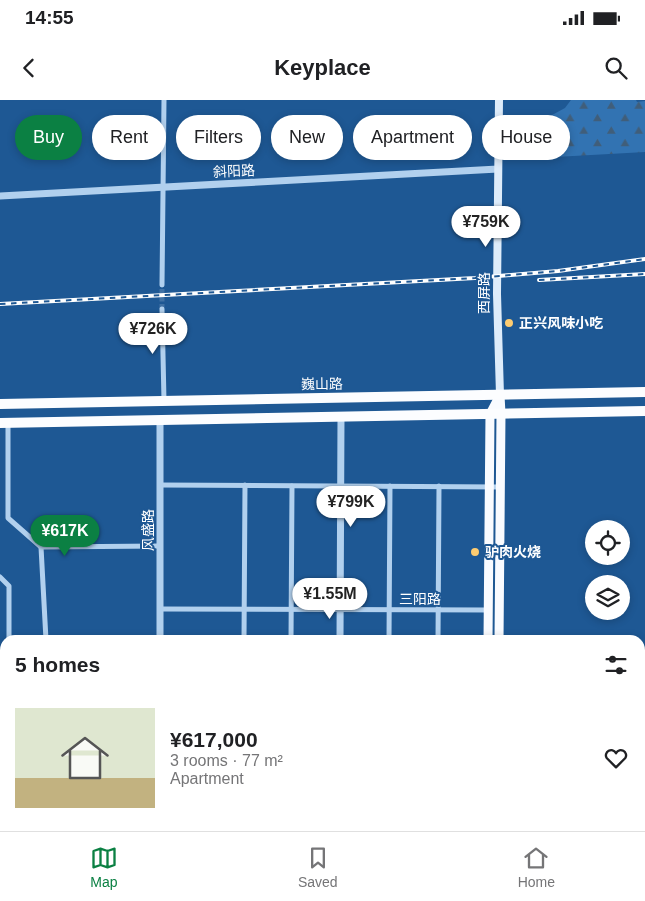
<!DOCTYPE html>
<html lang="en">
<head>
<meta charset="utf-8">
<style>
	body { margin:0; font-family:Arial,"Noto Sans SC",sans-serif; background:#f6f6f6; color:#202124; height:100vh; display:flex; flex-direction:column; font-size:19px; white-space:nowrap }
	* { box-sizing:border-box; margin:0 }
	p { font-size:16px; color:#757577 }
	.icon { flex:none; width:28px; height:28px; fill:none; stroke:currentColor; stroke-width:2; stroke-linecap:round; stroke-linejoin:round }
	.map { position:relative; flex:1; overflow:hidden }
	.drawer { position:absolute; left:0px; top:535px; width:645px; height:196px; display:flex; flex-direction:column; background:#fff; border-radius:15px 15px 0 0; box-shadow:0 2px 8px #0003 }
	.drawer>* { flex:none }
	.banner { position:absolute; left:15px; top:15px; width:615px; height:45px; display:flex; gap:10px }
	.buttons { position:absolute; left:585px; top:420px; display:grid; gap:10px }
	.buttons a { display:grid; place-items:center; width:45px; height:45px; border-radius:50%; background:#fff; box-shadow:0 2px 8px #0003; font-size:25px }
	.price { position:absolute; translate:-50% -42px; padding:0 11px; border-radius:18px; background:#fff; color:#222; font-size:16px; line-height:32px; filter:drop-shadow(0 1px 2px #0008) }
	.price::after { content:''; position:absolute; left:50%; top:30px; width:15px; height:11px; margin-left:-8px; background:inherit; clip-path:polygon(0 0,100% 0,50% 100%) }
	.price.selected { background:#0b8043; color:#fff }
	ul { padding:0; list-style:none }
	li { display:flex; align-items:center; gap:15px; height:125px; padding:0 15px }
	li span { display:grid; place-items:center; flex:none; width:140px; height:100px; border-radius:0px; color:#555 }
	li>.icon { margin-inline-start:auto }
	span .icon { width:60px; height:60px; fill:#fffc; stroke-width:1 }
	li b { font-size:21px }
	h2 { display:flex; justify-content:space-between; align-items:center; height:60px; padding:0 15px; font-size:21px }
	.pill { padding:0 18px; border-radius:22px; background:#fff; box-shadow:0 2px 8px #0003; font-size:18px; line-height:45px }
	.pill.selected { background:#0b8043; color:#fff }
	.status { display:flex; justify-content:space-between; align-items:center; height:35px; padding:0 25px; background:#fff; direction:ltr }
	.status svg { height:14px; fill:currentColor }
	header { display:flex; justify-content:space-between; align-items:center; height:65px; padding:0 15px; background:#fff; font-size:22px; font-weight:600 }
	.tabs { display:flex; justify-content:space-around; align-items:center; height:70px; border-top:1px solid #e0e0e0; background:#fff; font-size:14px; color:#757577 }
	.tabs a { display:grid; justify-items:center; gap:2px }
	.tabs .selected { color:#0b8043 }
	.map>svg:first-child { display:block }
	.forest { fill:url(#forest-firs) }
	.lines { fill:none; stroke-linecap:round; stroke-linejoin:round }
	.minor-tunnel { stroke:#4071a4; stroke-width:5; stroke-dasharray:5 2.5; stroke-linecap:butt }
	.minor { stroke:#b1d0ee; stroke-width:5 }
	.tertiary { stroke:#b1d0ee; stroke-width:7 }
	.secondary { stroke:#deecfa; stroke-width:8 }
	.primary { stroke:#f9fbff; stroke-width:9 }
	.trunk { stroke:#fcfdff; stroke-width:10 }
	.rail-casing { stroke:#fff; stroke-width:4 }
	.rail { stroke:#1e5894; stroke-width:2; stroke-dasharray:5.5; stroke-linecap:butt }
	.poi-dot { fill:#fdcc71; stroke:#1e5894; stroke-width:2 }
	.labels { text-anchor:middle; stroke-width:4; stroke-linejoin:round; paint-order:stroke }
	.street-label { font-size:14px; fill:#fff; stroke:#1e5894 }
	.poi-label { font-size:14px; font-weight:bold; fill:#fff; stroke:#1e5894; text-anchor:start }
</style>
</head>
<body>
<div class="status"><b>14:55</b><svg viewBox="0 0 49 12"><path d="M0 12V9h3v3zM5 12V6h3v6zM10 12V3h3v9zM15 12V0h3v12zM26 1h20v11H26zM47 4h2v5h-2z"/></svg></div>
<header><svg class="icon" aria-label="back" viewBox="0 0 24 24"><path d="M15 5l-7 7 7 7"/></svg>Keyplace<svg class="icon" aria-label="search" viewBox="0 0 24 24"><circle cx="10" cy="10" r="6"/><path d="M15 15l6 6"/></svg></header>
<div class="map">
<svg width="645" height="731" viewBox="0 0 645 731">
	<defs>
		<pattern id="forest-firs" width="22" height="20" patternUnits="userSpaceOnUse" patternTransform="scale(1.25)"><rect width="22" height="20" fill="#3273b2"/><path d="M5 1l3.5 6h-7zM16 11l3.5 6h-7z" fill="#405e7a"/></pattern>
	</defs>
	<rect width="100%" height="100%" fill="#1e5894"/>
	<polygon class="forest" points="571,0 636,0 637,2 645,1 645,52 519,59 517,34 565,8"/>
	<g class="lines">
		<polyline class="minor-tunnel" points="162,209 162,185"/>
		<g class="minor">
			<polyline points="162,185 164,0"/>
			<polyline points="162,209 164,301"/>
			<polyline points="8,323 8,418 41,447"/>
			<polyline points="160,385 500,387"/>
			<polyline points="0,477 9,486 9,540"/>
			<polyline points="160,509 489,510"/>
			<polyline points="46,540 41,447 160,446"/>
			<polyline points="244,540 245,385"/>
			<polyline points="291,540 292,386"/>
			<polyline points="389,540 390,386"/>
			<polyline points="438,540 439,386"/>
			<polyline points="0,672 5,666"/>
		</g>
		<g class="tertiary">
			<polyline points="0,96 498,69"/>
			<polyline points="160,540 160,320"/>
			<polyline points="340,540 341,317"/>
			<polyline points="160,731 160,726"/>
		</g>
		<g class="secondary">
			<polyline points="499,0 497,194 500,295"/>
			<polyline points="0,711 5,711"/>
			<polyline points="640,716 645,716"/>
			<polyline points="0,725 5,725"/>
			<polyline points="225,726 645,729"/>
		</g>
		<g class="primary">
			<polyline points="488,540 490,314 500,295"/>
			<polyline points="499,540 501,314 500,295"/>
			<polyline points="487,731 487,726"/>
			<polyline points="497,731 497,726"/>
		</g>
		<g class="trunk">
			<polyline points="0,304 645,292"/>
			<polyline points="0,323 645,311"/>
		</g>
		<defs>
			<g id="rail">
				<polyline points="539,180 645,174"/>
				<polyline points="0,204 475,178 558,171 645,159"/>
			</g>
		</defs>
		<use href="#rail" class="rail-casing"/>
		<use href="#rail" class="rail"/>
	</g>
	<g class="poi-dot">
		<circle cx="509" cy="223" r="5"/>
		<circle cx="475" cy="452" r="5"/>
	</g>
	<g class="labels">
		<g class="street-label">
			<text transform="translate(234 71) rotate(-3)" y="5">斜阳路</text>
			<text transform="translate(484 193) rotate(-90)" y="5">西屏路</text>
			<text transform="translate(322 284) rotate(-1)" y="5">巍山路</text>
			<text transform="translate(148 430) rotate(-90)" y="5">风盛路</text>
			<text x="420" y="504">三阳路</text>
		</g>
		<g class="poi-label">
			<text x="519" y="228">正兴风味小吃</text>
			<text x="485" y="457">驴肉火烧</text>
		</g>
	</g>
</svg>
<div class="buttons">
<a><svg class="icon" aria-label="locate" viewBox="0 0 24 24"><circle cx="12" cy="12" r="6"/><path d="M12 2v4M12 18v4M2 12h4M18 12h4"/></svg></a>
<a><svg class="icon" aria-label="layers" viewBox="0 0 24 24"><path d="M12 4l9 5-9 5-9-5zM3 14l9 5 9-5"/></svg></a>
</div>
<b class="price" style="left:486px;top:148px">¥759K</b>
<b class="price" style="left:153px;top:255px">¥726K</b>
<b class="price" style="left:351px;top:428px">¥799K</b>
<b class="price selected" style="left:65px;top:457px">¥617K</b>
<b class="price" style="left:330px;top:520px">¥1.55M</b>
<div class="banner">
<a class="pill selected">Buy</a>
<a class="pill">Rent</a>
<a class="pill">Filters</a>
<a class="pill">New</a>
<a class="pill">Apartment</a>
<a class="pill">House</a>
</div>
<section class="drawer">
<h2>5 homes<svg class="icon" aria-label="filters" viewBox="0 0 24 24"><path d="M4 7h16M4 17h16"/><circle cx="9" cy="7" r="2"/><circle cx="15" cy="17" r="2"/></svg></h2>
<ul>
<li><span style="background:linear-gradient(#dfe7d0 70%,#c2b280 0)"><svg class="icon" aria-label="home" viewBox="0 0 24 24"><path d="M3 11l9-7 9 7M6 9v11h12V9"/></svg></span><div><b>¥617,000</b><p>3 rooms · 77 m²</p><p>Apartment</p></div><svg class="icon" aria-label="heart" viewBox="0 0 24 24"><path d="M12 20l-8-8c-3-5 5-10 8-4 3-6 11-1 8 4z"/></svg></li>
</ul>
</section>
</div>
<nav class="tabs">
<a class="selected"><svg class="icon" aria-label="map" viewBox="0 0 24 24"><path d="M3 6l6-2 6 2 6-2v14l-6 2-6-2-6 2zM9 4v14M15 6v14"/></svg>Map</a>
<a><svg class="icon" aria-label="saved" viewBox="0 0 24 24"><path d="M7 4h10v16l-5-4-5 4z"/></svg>Saved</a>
<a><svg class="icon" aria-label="home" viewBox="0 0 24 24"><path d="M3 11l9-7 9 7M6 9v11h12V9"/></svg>Home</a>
</nav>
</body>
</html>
